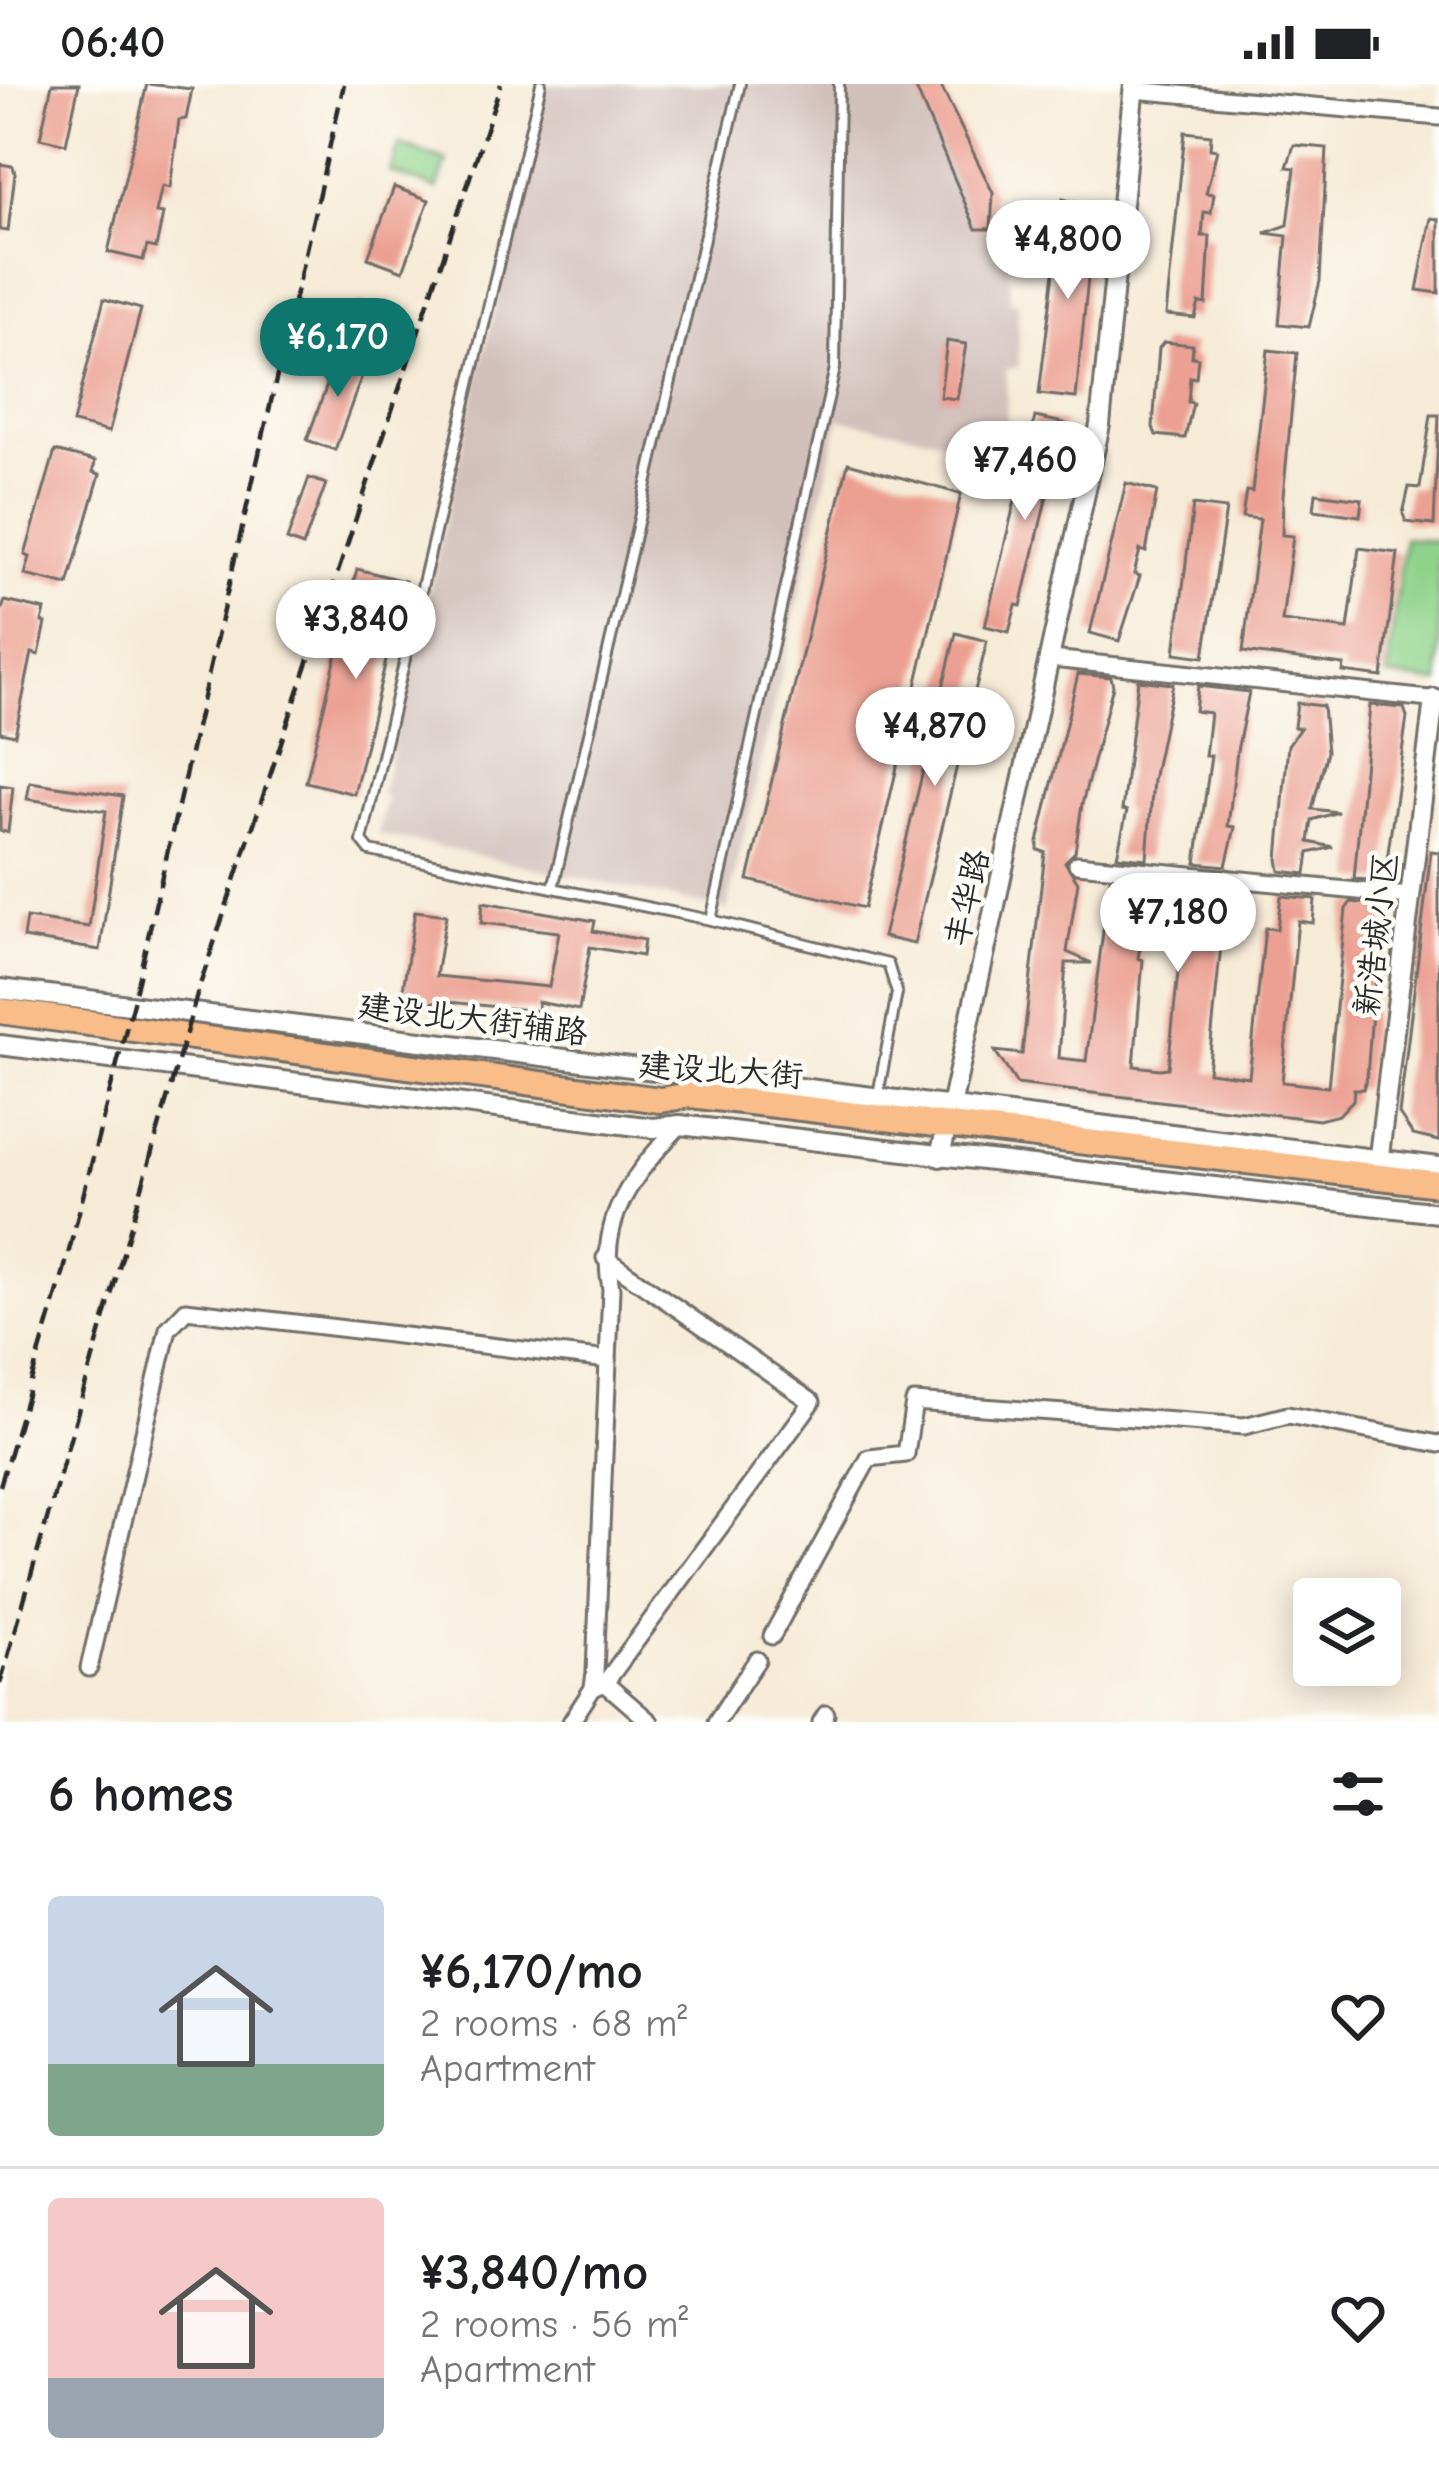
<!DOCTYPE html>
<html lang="en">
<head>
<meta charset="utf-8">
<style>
	body { margin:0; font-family:"Comic Neue","LXGW WenKai TC",sans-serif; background:#f2f2f2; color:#202124; height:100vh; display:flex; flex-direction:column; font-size:45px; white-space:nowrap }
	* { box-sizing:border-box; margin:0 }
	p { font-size:39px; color:#757577 }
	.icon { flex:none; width:66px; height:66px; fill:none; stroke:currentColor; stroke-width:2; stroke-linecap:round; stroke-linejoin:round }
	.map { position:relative; height:1638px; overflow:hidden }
	.drawer { display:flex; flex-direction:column; background:#fff; flex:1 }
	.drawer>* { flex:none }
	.fabs { position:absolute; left:1293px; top:1494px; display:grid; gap:24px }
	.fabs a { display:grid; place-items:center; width:108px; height:108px; border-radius:12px; background:#fff; box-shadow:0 6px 30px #0003; font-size:60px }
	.price { position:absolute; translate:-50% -102px; padding:0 27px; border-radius:42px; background:#fff; color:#222; font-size:39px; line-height:78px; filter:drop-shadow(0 3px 6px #0008) }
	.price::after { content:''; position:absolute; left:50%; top:72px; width:36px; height:27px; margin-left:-18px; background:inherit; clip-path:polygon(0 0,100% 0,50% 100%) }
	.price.current { background:#0f766e; color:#fff }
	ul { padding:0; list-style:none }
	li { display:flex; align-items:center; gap:36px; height:300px; padding:0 48px }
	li+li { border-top:3px solid #e0e0e0 }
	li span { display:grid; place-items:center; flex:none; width:336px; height:240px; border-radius:12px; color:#555 }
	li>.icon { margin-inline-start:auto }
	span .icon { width:144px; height:144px; fill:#fffc; stroke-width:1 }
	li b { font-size:51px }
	h2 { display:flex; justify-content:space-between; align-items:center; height:144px; padding:0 48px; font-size:51px }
	.status { display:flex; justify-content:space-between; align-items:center; height:84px; padding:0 60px; background:#fff; direction:ltr }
	.status svg { height:33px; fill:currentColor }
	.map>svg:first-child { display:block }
	.industrial { fill:#d1c0bc }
	.green { fill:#8fd38b; stroke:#5d7f5b; stroke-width:3 }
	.building { fill:#eca093 }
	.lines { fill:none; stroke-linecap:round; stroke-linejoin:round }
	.service-casing { stroke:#726e67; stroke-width:14 }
	.minor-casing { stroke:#726e67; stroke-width:21 }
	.tertiary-casing { stroke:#726e67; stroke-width:24 }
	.primary-casing { stroke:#726e67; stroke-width:30 }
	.service { stroke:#fff; stroke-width:8 }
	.minor { stroke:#fff; stroke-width:15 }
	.tertiary { stroke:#fff; stroke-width:18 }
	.primary { stroke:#f8bd89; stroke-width:24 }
	.rail { stroke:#2b2b2b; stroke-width:4.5; stroke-dasharray:18 9; stroke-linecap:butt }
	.labels { text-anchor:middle; stroke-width:9; stroke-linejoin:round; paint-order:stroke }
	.street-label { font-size:33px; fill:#2b2b2b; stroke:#fdfcf7 }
</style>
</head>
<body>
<div class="status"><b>06:40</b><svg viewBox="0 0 49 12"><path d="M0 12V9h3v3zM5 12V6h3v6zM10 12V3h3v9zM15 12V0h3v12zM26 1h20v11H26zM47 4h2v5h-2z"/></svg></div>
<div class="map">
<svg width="1439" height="1638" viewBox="0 0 1439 1638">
	<rect width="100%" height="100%" fill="#fdfcf7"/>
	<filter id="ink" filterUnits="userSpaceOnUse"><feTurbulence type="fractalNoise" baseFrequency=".00833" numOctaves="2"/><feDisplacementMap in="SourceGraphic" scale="24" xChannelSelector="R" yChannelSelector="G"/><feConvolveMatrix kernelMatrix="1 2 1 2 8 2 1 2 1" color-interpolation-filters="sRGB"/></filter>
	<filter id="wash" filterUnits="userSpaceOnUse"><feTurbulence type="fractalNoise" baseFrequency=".004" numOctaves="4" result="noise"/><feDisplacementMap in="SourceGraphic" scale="48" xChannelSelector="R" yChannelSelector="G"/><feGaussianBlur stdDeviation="2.7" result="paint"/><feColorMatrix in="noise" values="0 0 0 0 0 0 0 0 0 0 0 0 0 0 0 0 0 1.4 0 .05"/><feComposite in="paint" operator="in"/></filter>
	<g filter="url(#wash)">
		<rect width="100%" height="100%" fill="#f6ebd7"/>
		<polygon class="industrial" points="547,0 938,0 986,110 982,147 1009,148 1010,218 1018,219 1019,283 1006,285 1007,338 982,338 954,358 839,335 727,826 378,750 386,713 381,711"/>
		<g class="green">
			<polygon points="400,60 447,77 437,105 390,88"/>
			<polygon points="1404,454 1439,458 1439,599 1387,592"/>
		</g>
		<g id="blocks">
			<g class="building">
				<polygon points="52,0 79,0 66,60 40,54"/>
				<polygon points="147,0 192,5 186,35 179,36 170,104 162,102 156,129 163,130 156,164 147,162 143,176 108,168"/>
				<polygon points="914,0 940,0 993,109 991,145 976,145"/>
				<polygon points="1185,48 1211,51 1210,65 1217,66 1206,109 1214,110 1211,129 1204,128 1202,152 1210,152 1206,220 1199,219 1195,234 1166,231"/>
				<polygon points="1294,61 1327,64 1320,197 1309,243 1279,240 1287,152 1265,149 1288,141 1295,84 1287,83"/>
				<polygon points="0,80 13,82 15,89 8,147 0,146"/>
				<polygon points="394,103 429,116 403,187 368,174"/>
				<polygon points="1063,115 1090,122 1094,133 1076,314 1039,310"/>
				<polygon points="1431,134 1439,135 1439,209 1417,206"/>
				<polygon points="104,215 141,225 109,348 73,339"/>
				<polygon points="357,219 379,228 371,249 349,241"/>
				<polygon points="947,257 966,260 957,315 940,313"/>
				<polygon points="1164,258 1193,261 1192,273 1198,274 1196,294 1190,293 1188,318 1193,319 1185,354 1156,351 1153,343 1159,264"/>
				<polygon points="340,265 368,275 335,366 307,356"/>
				<polygon points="1268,266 1297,269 1283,412 1282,451 1293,452 1282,537 1348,545 1359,464 1398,469 1382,593 1343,588 1344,581 1243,568 1260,435 1242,433 1246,407 1252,408"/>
				<polygon points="1431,331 1439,331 1434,441 1406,438 1403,430 1409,403 1420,404"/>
				<polygon points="1035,333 1064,339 1021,522 1016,521 1009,548 985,542"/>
				<polygon points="55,367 95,377 93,388 100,390 68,501 25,491 30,473 25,471"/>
				<polygon points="848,379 961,410 864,824 748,796"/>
				<polygon points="309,394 326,400 303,462 287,456"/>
				<polygon points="1126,399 1157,407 1146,468 1140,466 1134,490 1140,492 1119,557 1090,549"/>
				<polygon points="1316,409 1362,415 1360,432 1314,426"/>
				<polygon points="1193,421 1226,425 1204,573 1175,569"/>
				<polygon points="357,485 405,497 354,710 306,698"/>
				<polygon points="5,517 45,526 42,538 46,539 39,571 32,569 15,651 0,648 0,530"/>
				<polygon points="956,549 987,557 914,860 883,853"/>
				<polygon points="1078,590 1111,593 1113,602 1082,720 1075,768 1065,778 1078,798 1067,868 1092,879 1066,879 1059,974 1086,977 1110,795 1151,799 1138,874 1143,876 1134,982 1160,985 1168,984 1187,803 1224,806 1226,812 1208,988 1249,993 1265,844 1277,845 1281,812 1315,815 1313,839 1298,837 1282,998 1328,1003 1346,825 1351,818 1385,822 1384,882 1378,881 1373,915 1367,993 1363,1005 1354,1005 1353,1016 1339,1031 1319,1036 1017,1000 995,967 1022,970 1045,768 1038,766 1038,758"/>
				<polygon points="1138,596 1173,600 1153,696 1147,775 1117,772 1127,727 1122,726"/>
				<polygon points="1198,602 1249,608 1237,667 1228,742 1235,743 1226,782 1196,779 1211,672 1205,672 1210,629 1195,627"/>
				<polygon points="1297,619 1323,622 1327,668 1312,725 1338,728 1312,736 1309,758 1333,763 1309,769 1306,790 1280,787 1278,775 1288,661 1300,644 1294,643"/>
				<polygon points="1370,621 1404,624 1407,633 1384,797 1354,795"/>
				<polygon points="30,698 123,712 100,866 23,854 26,834 89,843 106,727 27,715"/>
				<polygon points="0,701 13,703 8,748 0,747"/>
				<polygon points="1431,767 1439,768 1439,1057 1413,1051 1399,1030"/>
				<polygon points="483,818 595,837 593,847 644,856 642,872 590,863 579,926 538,918 538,927 439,917 400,925 415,827 446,831 436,892 549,903 559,848 481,839"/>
			</g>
		</g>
	</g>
	<g filter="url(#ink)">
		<use href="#blocks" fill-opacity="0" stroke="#726e67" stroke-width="3"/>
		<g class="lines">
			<defs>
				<g id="service">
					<polyline points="541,0 362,757 370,767 711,836 888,880 897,909 878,1011"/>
					<polyline points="553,804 740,0"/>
					<polyline points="711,836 835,284 839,0"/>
				</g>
				<g id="minor">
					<polyline points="1133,6 1439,33"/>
					<polyline points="1052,575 1439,616"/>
					<polyline points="1077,780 1410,812"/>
					<polyline points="772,1552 869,1374 906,1370 914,1318 1244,1342 1288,1331 1439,1360"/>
					<polyline points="89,1584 168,1245 186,1226 608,1276"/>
					<polyline points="605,1599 650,1638"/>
					<polyline points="593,1604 605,1599 812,1318 605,1174"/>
					<path d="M 571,1638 L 593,1604 L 595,1588 L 611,1205 C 597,1134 633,1091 680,1041"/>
					<polyline points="716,1638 757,1576"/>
					<polyline points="821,1638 826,1630"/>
				</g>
				<g id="tertiary">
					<polyline points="0,905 1439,1083"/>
					<polyline points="0,961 653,1044 680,1041 1439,1129"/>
					<polyline points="940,1073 1100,341 1134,0"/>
					<polyline points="1377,1088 1434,615"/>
				</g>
				<polyline id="primary" points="0,927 660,1016 690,1011 1439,1100"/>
			</defs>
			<use href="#service" class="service-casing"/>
			<use href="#minor" class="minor-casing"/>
			<use href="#tertiary" class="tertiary-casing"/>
			<use href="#primary" class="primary-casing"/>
			<use href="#service" class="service"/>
			<use href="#minor" class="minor"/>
			<use href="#tertiary" class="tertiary"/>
			<use href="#primary" class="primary"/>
			<g class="rail">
				<polyline points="0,1402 63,1190 133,918 344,0"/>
				<polyline points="0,1600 198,907 501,0"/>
			</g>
		</g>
	</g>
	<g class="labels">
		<g class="street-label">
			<text transform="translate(966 814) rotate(-77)" y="12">丰华路</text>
			<text transform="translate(1375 850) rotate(-83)" y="12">新浩城小区</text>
			<text transform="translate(473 934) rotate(7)" y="12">建设北大街辅路</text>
			<text transform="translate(721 985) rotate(4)" y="12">建设北大街</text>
		</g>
	</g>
</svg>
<div class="fabs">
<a><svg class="icon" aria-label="layers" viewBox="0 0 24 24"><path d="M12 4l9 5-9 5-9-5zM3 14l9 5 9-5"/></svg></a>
</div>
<b class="price" style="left:1068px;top:218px">¥4,800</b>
<b class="price current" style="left:338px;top:316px">¥6,170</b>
<b class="price" style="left:1025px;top:439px">¥7,460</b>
<b class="price" style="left:356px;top:598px">¥3,840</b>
<b class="price" style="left:935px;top:705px">¥4,870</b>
<b class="price" style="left:1178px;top:891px">¥7,180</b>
</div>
<section class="drawer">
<h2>6 homes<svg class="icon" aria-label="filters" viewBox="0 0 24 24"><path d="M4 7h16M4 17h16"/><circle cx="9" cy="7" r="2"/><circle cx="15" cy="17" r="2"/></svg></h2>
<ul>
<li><span style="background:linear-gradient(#c9d6e8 70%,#7fa58c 0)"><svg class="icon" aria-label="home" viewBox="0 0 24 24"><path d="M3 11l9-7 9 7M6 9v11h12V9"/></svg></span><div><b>¥6,170/mo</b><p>2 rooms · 68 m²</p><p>Apartment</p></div><svg class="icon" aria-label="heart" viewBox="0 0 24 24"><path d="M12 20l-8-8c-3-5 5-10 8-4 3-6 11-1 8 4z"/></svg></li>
<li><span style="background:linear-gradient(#f6c9c9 75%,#9aa5b1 0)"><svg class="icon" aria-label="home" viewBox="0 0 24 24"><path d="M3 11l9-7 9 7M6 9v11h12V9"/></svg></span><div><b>¥3,840/mo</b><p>2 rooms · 56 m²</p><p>Apartment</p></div><svg class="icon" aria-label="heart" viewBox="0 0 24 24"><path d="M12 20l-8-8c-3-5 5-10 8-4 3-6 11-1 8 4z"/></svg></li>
</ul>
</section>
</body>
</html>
